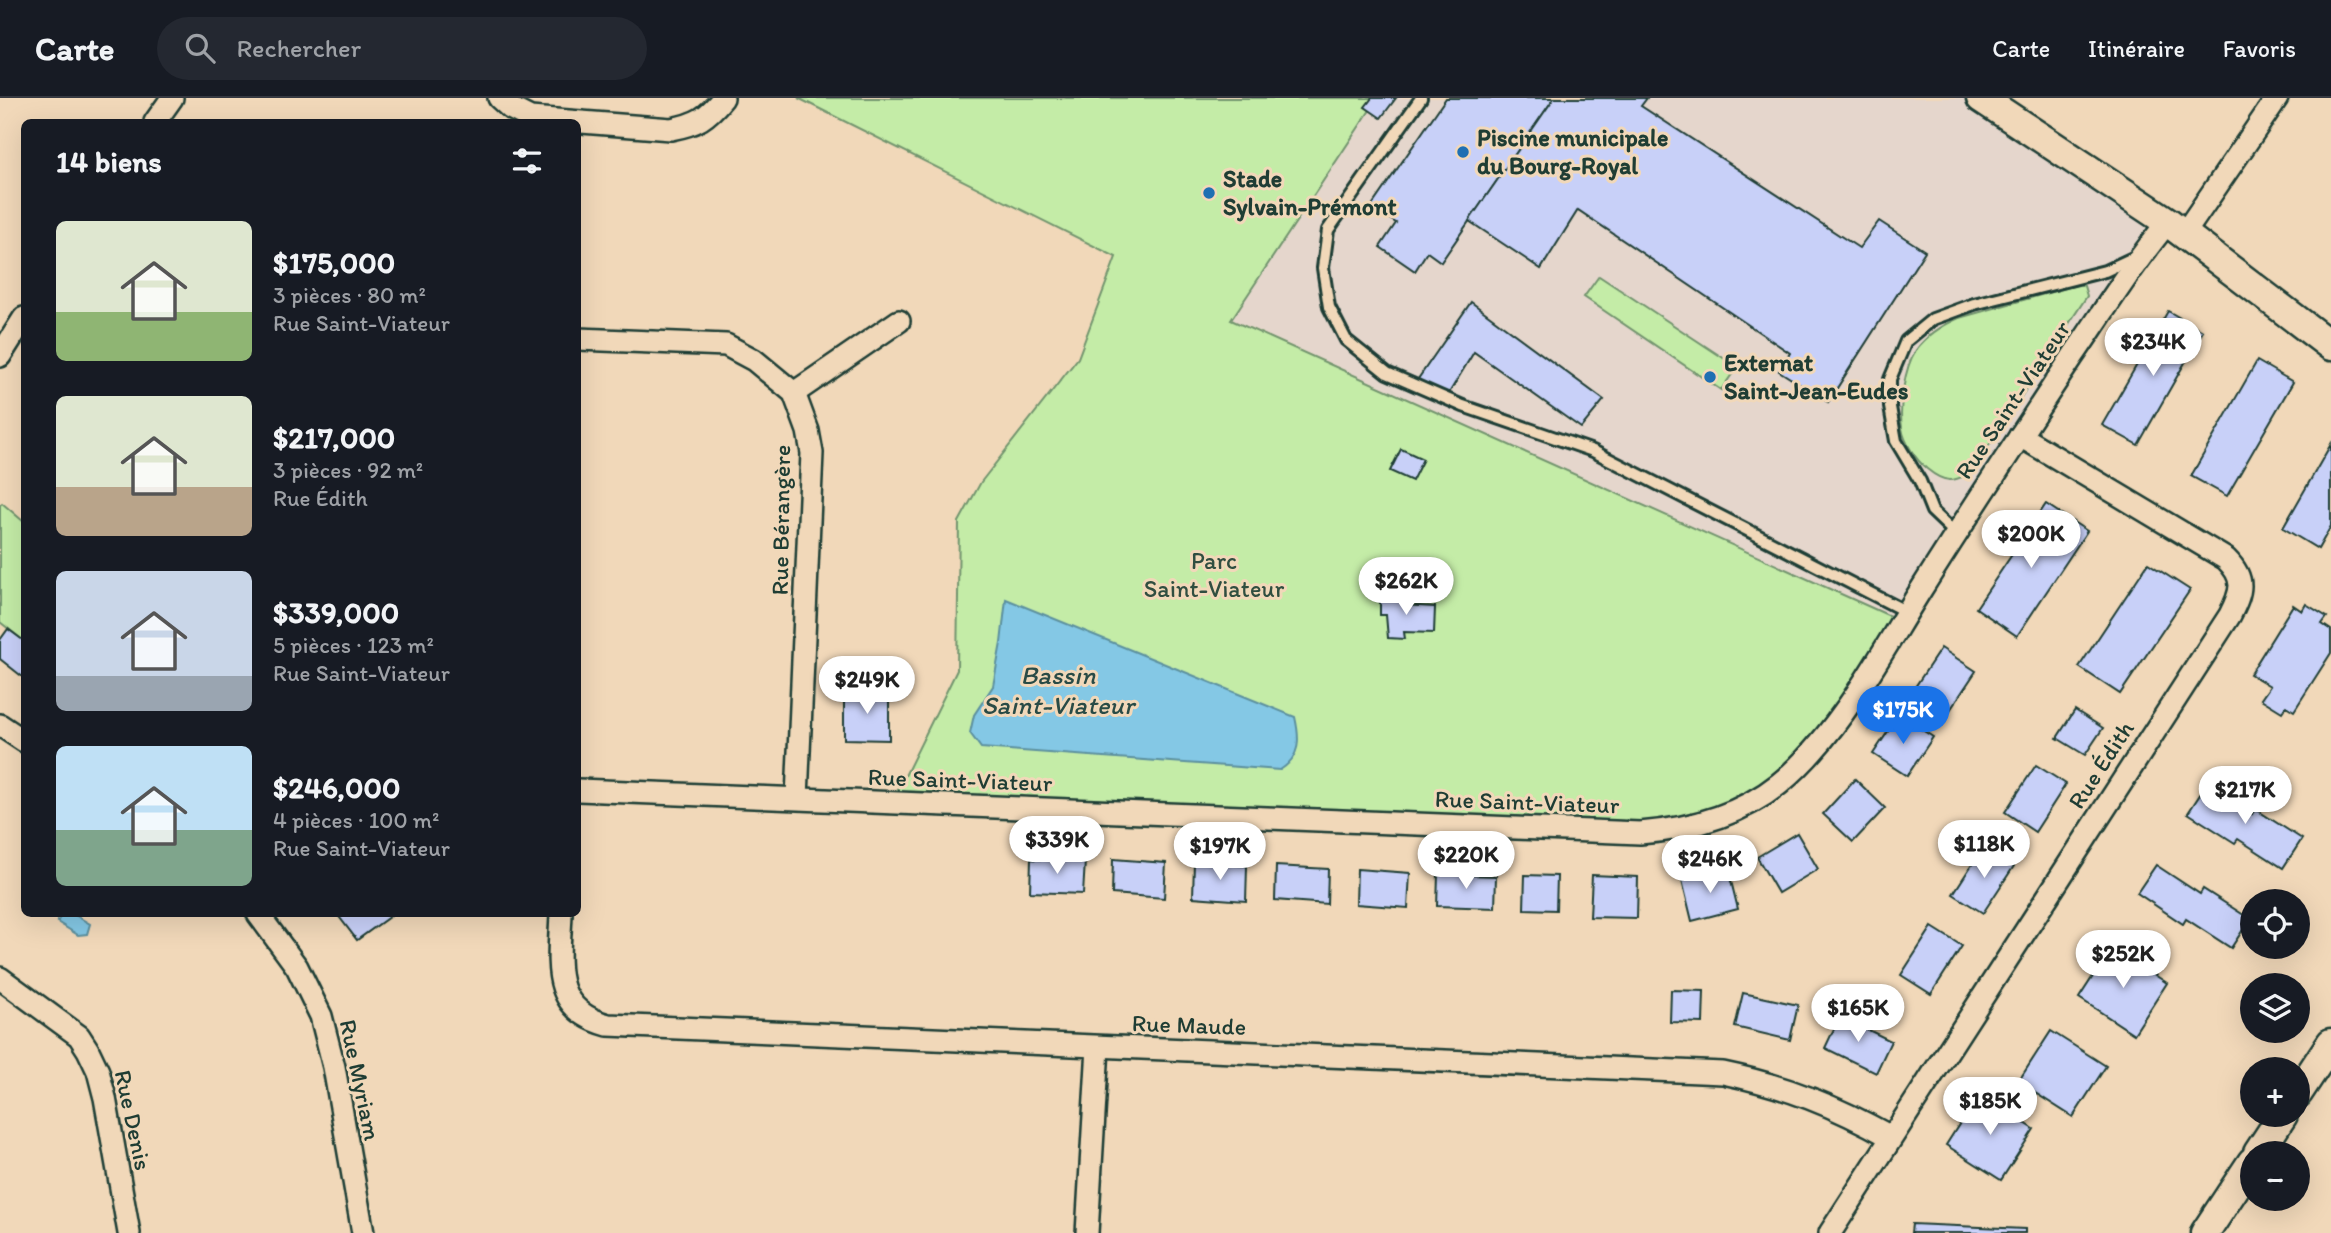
<!DOCTYPE html>
<html lang="fr">
<head>
<meta charset="utf-8">
<style>
	body { margin:0; font-family:Itim,sans-serif; background:#242831; color:#f1f3f6; height:100vh; display:flex; flex-direction:column; font-size:26px; white-space:nowrap }
	* { box-sizing:border-box; margin:0 }
	p { font-size:23px; color:#9ea1a6 }
	.icon { flex:none; width:38px; height:38px; fill:none; stroke:currentColor; stroke-width:2; stroke-linecap:round; stroke-linejoin:round }
	.map { position:relative; flex:1; overflow:hidden }
	.panel { position:absolute; left:21px; top:21px; width:560px; height:798px; display:flex; flex-direction:column; background:#171b24; border-radius:10px; box-shadow:0 7px 28px #0002 }
	.panel>* { flex:none }
	.tools { position:absolute; left:2240px; top:791px; display:grid; gap:14px }
	.tools a { display:grid; place-items:center; width:70px; height:70px; border-radius:50%; background:#171b24; box-shadow:0 7px 28px #0002; font-size:35px }
	.price { position:absolute; translate:-50% -60px; padding:0 16px; border-radius:24px; background:#fff; color:#222; font-size:23px; line-height:46px; filter:drop-shadow(0 2px 4px #0008) }
	.price::after { content:''; position:absolute; left:50%; top:42px; width:21px; height:16px; margin-left:-10px; background:inherit; clip-path:polygon(0 0,100% 0,50% 100%) }
	.price.active { background:#1a73e8; color:#fff }
	ul { padding:0; list-style:none }
	li { display:flex; align-items:center; gap:21px; height:175px; padding:0 35px }
	li span { display:grid; place-items:center; flex:none; width:196px; height:140px; border-radius:10px; color:#555 }
	li>.icon { margin-inline-start:auto }
	span .icon { width:84px; height:84px; fill:#fffc; stroke-width:1 }
	li b { font-size:30px }
	h2 { display:flex; justify-content:space-between; align-items:center; height:84px; padding:0 35px; font-size:30px }
	header { display:flex; align-items:center; gap:42px; box-sizing:border-box; height:98px; padding:0 35px; background:#171b24; border-bottom:2px solid #363941 }
	header strong { font-size:33px }
	nav { display:flex; gap:38px; margin-inline-start:auto; font-size:24px }
	.search { width:490px; height:63px; background:#242831; display:flex; align-items:center; gap:18px; box-sizing:border-box; padding:0 24px; border-radius:38px; color:#9ea1a6; font-size:26px }
	.map>svg:first-child { display:block }
	.built { fill:#e5d6cc }
	.green { fill:#c4eca7; stroke:#72946e; stroke-width:2 }
	.water { fill:#84c8e5; stroke:#5c909e; stroke-width:2 }
	.building { fill:#c8d0f8; stroke:#1f3d34; stroke-width:2 }
	.lines { fill:none; stroke-linecap:round; stroke-linejoin:round }
	.service-casing { stroke:#1f3d34; stroke-width:16 }
	.minor-casing { stroke:#1f3d34; stroke-width:26 }
	.secondary-casing { stroke:#1f3d34; stroke-width:33 }
	.service { stroke:#f1d8b9; stroke-width:10 }
	.minor { stroke:#f1d8b9; stroke-width:21 }
	.secondary { stroke:#f1d8b9; stroke-width:28 }
	.poi-dot { fill:#1f6fb2; stroke:#f1d8b9; stroke-width:2.5 }
	.labels { text-anchor:middle; stroke-width:6; stroke-linejoin:round; paint-order:stroke }
	.poi-label { font-size:24px; font-weight:bold; fill:#1f3d34; stroke:#f1d8b9; text-anchor:start }
	.street-label { font-size:24px; fill:#1f3d34; stroke:#f1d8b9 }
	.park-label { font-size:24px; fill:#304e40; stroke:#f1d8b9 }
	.water-label { font-size:26px; font-style:italic; fill:#294b46; stroke:#f1d8b9 }
</style>
</head>
<body>
<header>
<strong>Carte</strong>
<div class="search"><svg class="icon" aria-label="search" viewBox="0 0 24 24"><circle cx="10" cy="10" r="6"/><path d="M15 15l6 6"/></svg>Rechercher</div>
<nav><a>Carte</a><a>Itinéraire</a><a>Favoris</a></nav>
</header>
<div class="map">
<svg width="2331" height="1135" viewBox="0 0 2331 1135">
	<rect width="100%" height="100%" fill="#f1d8b9"/>
	<filter id="ink" filterUnits="userSpaceOnUse"><feTurbulence type="fractalNoise" baseFrequency=".0143" numOctaves="2"/><feDisplacementMap in="SourceGraphic" scale="14" xChannelSelector="R" yChannelSelector="G"/><feConvolveMatrix kernelMatrix="1 2 1 2 8 2 1 2 1" color-interpolation-filters="sRGB"/></filter>
	<g filter="url(#ink)">
		<polygon class="built" points="1378,0 1981,0 2168,124 1901,523 1231,221"/>
		<g class="green">
			<polygon points="798,0 1378,0 1231,222 1901,523 1779,686 1689,729 888,705 900,688 957,572 959,424 981,384 1078,260 1116,159"/>
			<polygon points="1599,178 1737,269 1721,292 1584,199"/>
			<path d="M 2080,186 L 2084,188 L 2087,198 L 1971,375 C 1964,378 1957,382 1950,382 C 1942,382 1933,376 1927,371 C 1916,362 1904,344 1902,330 C 1899,309 1904,270 1916,252 C 1927,237 1943,227 1959,220 Z"/>
			<polygon points="2,405 24,424 24,543 0,524 0,407"/>
		</g>
		<g class="water">
			<path d="M 1006,501 L 1295,619 C 1300,641 1301,659 1280,672 L 981,650 L 970,635 L 974,617 L 993,588 L 1001,545 Z"/>
			<polygon points="62,816 73,816 90,826 87,836 78,837 57,824"/>
		</g>
		<g class="building">
			<polygon points="1372,0 1396,0 1381,20 1365,9"/>
			<polygon points="1446,0 1554,0 1441,164 1427,154 1415,173 1380,149 1396,125 1371,109"/>
			<polygon points="1554,0 1647,0 1641,8 1859,150 1879,123 1925,153 1828,304 1779,273 1790,255 1578,112 1541,171 1469,123"/>
			<polygon points="1471,204 1604,302 1581,330 1474,254 1446,300 1418,281"/>
			<polygon points="2168,213 2203,233 2138,347 2102,327"/>
			<polygon points="2257,263 2293,284 2227,398 2191,378"/>
			<polygon points="2331,346 2331,428 2318,451 2283,430"/>
			<polygon points="1401,351 1423,361 1412,383 1390,373"/>
			<polygon points="2046,406 2087,433 2017,538 1976,510"/>
			<polygon points="2148,465 2190,492 2120,596 2079,569"/>
			<polygon points="1402,496 1403,507 1435,509 1434,535 1404,534 1405,541 1388,540 1386,517 1380,517 1380,498"/>
			<polygon points="2306,506 2327,519 2322,526 2331,532 2331,555 2294,613 2286,608 2282,614 2261,601 2270,588 2250,576 2293,507 2302,513"/>
			<polygon points="8,531 24,543 24,580 0,561 0,542"/>
			<polygon points="1941,550 1976,573 1950,612 1915,589"/>
			<polygon points="844,595 889,595 889,642 844,641"/>
			<polygon points="2075,612 2103,630 2085,657 2057,640"/>
			<polygon points="1899,617 1933,639 1907,678 1873,656"/>
			<polygon points="2036,667 2066,686 2035,734 2005,714"/>
			<polygon points="1855,681 1885,710 1853,744 1823,716"/>
			<polygon points="2207,686 2252,716 2255,711 2302,741 2283,770 2238,741 2235,745 2188,715"/>
			<polygon points="1797,735 1818,771 1778,795 1757,759"/>
			<polygon points="1984,748 2014,768 1983,815 1953,796"/>
			<polygon points="1031,761 1085,763 1083,796 1030,794"/>
			<polygon points="1113,761 1166,765 1164,800 1112,796"/>
			<polygon points="1194,764 1247,768 1246,803 1193,799"/>
			<polygon points="2156,767 2200,796 2203,791 2250,821 2231,850 2186,821 2183,826 2137,795"/>
			<polygon points="1276,768 1328,771 1327,806 1275,802"/>
			<polygon points="1357,771 1410,775 1408,810 1356,806"/>
			<polygon points="1728,771 1738,811 1692,823 1682,782"/>
			<polygon points="1438,776 1496,778 1495,810 1437,808"/>
			<polygon points="1525,777 1557,778 1556,812 1524,811"/>
			<polygon points="1592,777 1638,779 1637,820 1590,819"/>
			<polygon points="337,816 393,816 357,842"/>
			<polygon points="1932,829 1962,848 1931,896 1901,877"/>
			<polygon points="2112,849 2167,885 2134,936 2079,900"/>
			<polygon points="1671,892 1704,893 1703,925 1670,924"/>
			<polygon points="1743,895 1798,907 1790,942 1735,929"/>
			<polygon points="1840,918 1891,943 1876,975 1825,950"/>
			<polygon points="2051,933 2106,968 2073,1019 2018,984"/>
			<polygon points="1979,995 2034,1031 2001,1082 1946,1047"/>
			<polygon points="1912,1126 2025,1131 2025,1135 1911,1135"/>
		</g>
		<g class="lines">
			<defs>
				<g id="service">
					<polyline points="1421,0 1328,132 1323,170 1329,209 1346,242 1387,275 1463,308 1593,353 1907,514"/>
					<polyline points="1956,436 1932,413 1920,383 1896,343 1890,309 1890,281 1906,243 1933,221 1974,206 2105,173 2137,158"/>
				</g>
				<g id="minor">
					<path d="M 499,0 L 510,10 L 530,20 L 671,31 C 697,26 707,20 723,0"/>
					<polyline points="155,24 172,0"/>
					<polyline points="2184,136 2277,0"/>
					<polyline points="578,241 726,247 754,262 794,295 808,333 812,355 797,700"/>
					<polyline points="0,258 24,220"/>
					<polyline points="794,295 899,223"/>
					<polyline points="0,627 24,643"/>
					<path d="M 578,692 L 1640,735 C 1690,731 1739,718 1779,686 C 1839,637 1881,555 1922,490 C 1971,412 2022,335 2073,258 C 2104,213 2133,166 2168,124"/>
					<polyline points="258,816 297,869 321,918 334,969 363,1135"/>
					<path d="M 561,816 C 559,865 549,911 608,927 L 1723,975 C 1786,988 1835,1008 1891,1039"/>
					<polyline points="0,880 79,938 88,952 98,973 105,1000 129,1135"/>
					<polyline points="1087,1135 1098,949"/>
					<path d="M 1830,1135 L 2230,517 C 2242,493 2246,481 2226,461 L 2020,338"/>
				</g>
				<g id="secondary">
					<polyline points="1981,0 2168,124 2331,248"/>
					<polyline points="2298,995 2331,945"/>
					<polyline points="2258,1055 2283,1017"/>
					<polyline points="2205,1135 2252,1064"/>
				</g>
			</defs>
			<use href="#service" class="service-casing"/>
			<use href="#minor" class="minor-casing"/>
			<use href="#secondary" class="secondary-casing"/>
			<use href="#service" class="service"/>
			<use href="#minor" class="minor"/>
			<use href="#secondary" class="secondary"/>
		</g>
	</g>
	<g class="poi-dot">
		<circle cx="1463" cy="54" r="7"/>
		<circle cx="1209" cy="95" r="7"/>
		<circle cx="1710" cy="279" r="7"/>
	</g>
	<g class="labels">
		<g class="poi-label">
			<text x="1477" y="48">Piscine municipale<tspan x="1477" dy="28">du Bourg-Royal</tspan></text>
			<text x="1223" y="89">Stade<tspan x="1223" dy="28">Sylvain-Prémont</tspan></text>
			<text x="1724" y="273">Externat<tspan x="1724" dy="28">Saint-Jean-Eudes</tspan></text>
		</g>
		<g class="street-label">
			<text transform="translate(2013 302) rotate(-56)" y="8">Rue Saint-Viateur</text>
			<text transform="translate(781 422) rotate(-89)" y="8">Rue Bérangère</text>
			<text transform="translate(2101 667) rotate(-57)" y="8">Rue Édith</text>
			<text transform="translate(960 682) rotate(2)" y="8">Rue Saint-Viateur</text>
			<text transform="translate(1527 704) rotate(2)" y="8">Rue Saint-Viateur</text>
			<text transform="translate(1189 927) rotate(2)" y="8">Rue Maude</text>
			<text transform="translate(360 982) rotate(78)" y="8">Rue Myriam</text>
			<text transform="translate(133 1022) rotate(78)" y="8">Rue Denis</text>
		</g>
		<g class="park-label">
			<text x="1214" y="471">Parc<tspan x="1214" dy="28">Saint-Viateur</tspan></text>
		</g>
		<g class="water-label">
			<text x="1058" y="586">Bassin<tspan x="1058" dy="30">Saint-Viateur</tspan></text>
		</g>
	</g>
</svg>
<div class="tools">
<a><svg class="icon" aria-label="locate" viewBox="0 0 24 24"><circle cx="12" cy="12" r="6"/><path d="M12 2v4M12 18v4M2 12h4M18 12h4"/></svg></a>
<a><svg class="icon" aria-label="layers" viewBox="0 0 24 24"><path d="M12 4l9 5-9 5-9-5zM3 14l9 5 9-5"/></svg></a>
<a>+</a>
<a>−</a>
</div>
<b class="price" style="left:2153px;top:280px">$234K</b>
<b class="price" style="left:2031px;top:472px">$200K</b>
<b class="price" style="left:1406px;top:519px">$262K</b>
<b class="price" style="left:867px;top:618px">$249K</b>
<b class="price active" style="left:1903px;top:648px">$175K</b>
<b class="price" style="left:2245px;top:728px">$217K</b>
<b class="price" style="left:1057px;top:778px">$339K</b>
<b class="price" style="left:1984px;top:782px">$118K</b>
<b class="price" style="left:1220px;top:784px">$197K</b>
<b class="price" style="left:1466px;top:793px">$220K</b>
<b class="price" style="left:1710px;top:797px">$246K</b>
<b class="price" style="left:2123px;top:892px">$252K</b>
<b class="price" style="left:1858px;top:946px">$165K</b>
<b class="price" style="left:1990px;top:1039px">$185K</b>
<section class="panel">
<h2>14 biens<svg class="icon" aria-label="filters" viewBox="0 0 24 24"><path d="M4 7h16M4 17h16"/><circle cx="9" cy="7" r="2"/><circle cx="15" cy="17" r="2"/></svg></h2>
<ul>
<li><span style="background:linear-gradient(#dfe7d0 65%,#8fb573 0)"><svg class="icon" aria-label="home" viewBox="0 0 24 24"><path d="M3 11l9-7 9 7M6 9v11h12V9"/></svg></span><div><b>$175,000</b><p>3 pièces · 80 m²</p><p>Rue Saint-Viateur</p></div></li>
<li><span style="background:linear-gradient(#dfe7d0 65%,#b9a48a 0)"><svg class="icon" aria-label="home" viewBox="0 0 24 24"><path d="M3 11l9-7 9 7M6 9v11h12V9"/></svg></span><div><b>$217,000</b><p>3 pièces · 92 m²</p><p>Rue Édith</p></div></li>
<li><span style="background:linear-gradient(#c9d6e8 75%,#9aa5b1 0)"><svg class="icon" aria-label="home" viewBox="0 0 24 24"><path d="M3 11l9-7 9 7M6 9v11h12V9"/></svg></span><div><b>$339,000</b><p>5 pièces · 123 m²</p><p>Rue Saint-Viateur</p></div></li>
<li><span style="background:linear-gradient(#bfe0f5 60%,#7fa58c 0)"><svg class="icon" aria-label="home" viewBox="0 0 24 24"><path d="M3 11l9-7 9 7M6 9v11h12V9"/></svg></span><div><b>$246,000</b><p>4 pièces · 100 m²</p><p>Rue Saint-Viateur</p></div></li>
</ul>
</section>
</div>
</body>
</html>
